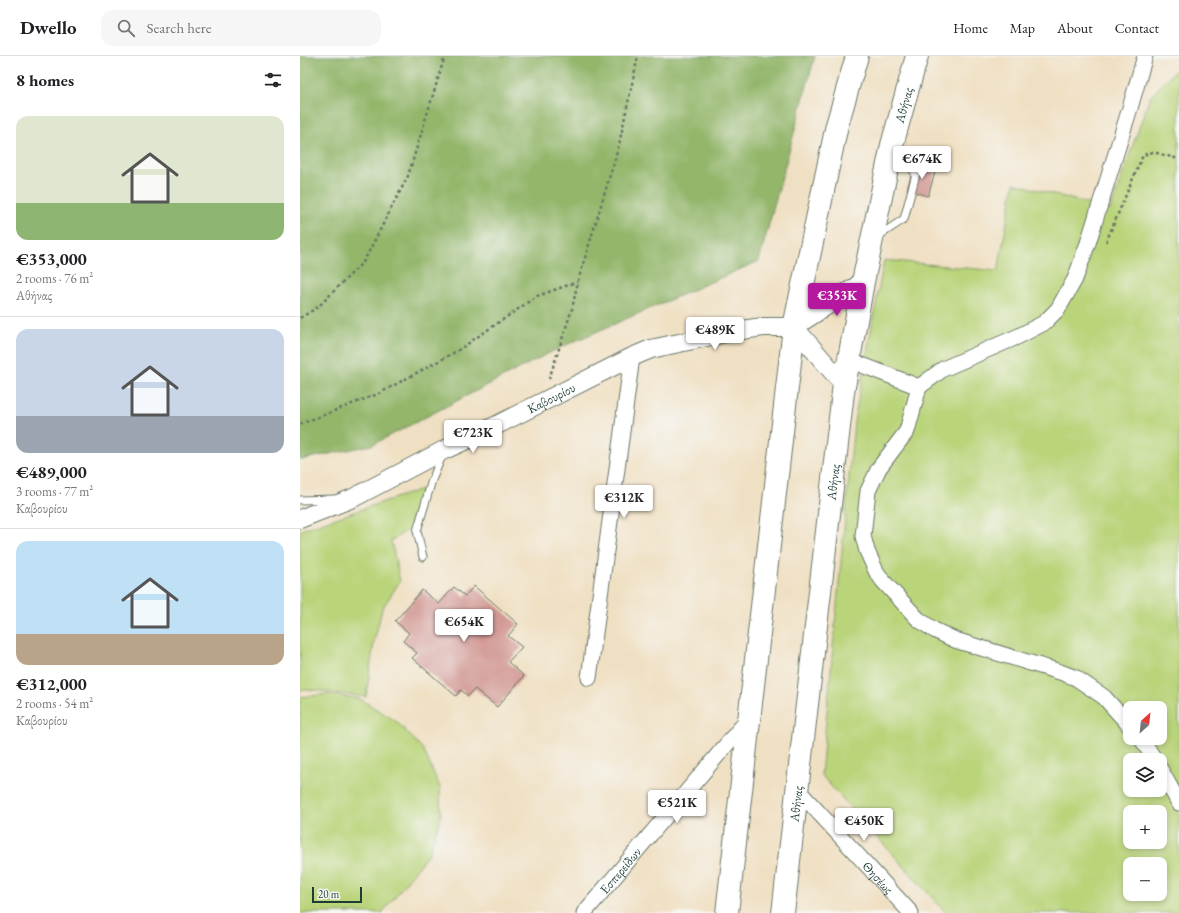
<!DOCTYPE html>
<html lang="en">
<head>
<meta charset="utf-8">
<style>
	body { margin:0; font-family:"EB Garamond",serif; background:#f6f6f6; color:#202124; height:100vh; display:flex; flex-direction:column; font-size:15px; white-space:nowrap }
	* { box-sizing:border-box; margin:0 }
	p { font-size:13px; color:#757577 }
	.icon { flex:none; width:22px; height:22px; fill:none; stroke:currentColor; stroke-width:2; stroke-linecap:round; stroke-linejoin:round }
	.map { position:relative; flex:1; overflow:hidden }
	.side { display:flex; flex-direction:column; background:#fff; width:300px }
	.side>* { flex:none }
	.needle { width:26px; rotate:27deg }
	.fabs { position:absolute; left:823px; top:645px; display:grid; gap:8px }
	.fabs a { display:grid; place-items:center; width:44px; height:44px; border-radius:8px; background:#fff; box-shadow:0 2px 6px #0003; font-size:20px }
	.scale { position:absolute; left:12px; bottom:10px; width:50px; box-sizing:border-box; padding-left:4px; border:2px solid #1f3d34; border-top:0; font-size:11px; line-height:14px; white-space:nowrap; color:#1f3d34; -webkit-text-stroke:3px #f6f6f2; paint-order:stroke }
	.price { position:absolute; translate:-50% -34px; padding:0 9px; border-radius:4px; background:#fff; color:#222; font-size:13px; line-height:26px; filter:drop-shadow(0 1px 2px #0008) }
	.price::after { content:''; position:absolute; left:50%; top:24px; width:12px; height:9px; margin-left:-6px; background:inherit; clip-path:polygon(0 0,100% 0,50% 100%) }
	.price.active { background:#b5179e; color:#fff }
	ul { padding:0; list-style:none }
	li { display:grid; align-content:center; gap:8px; height:212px; padding:0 16px }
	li+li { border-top:1px solid #e0e0e0 }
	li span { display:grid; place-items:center; height:124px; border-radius:12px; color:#555 }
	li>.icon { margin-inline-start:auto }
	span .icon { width:72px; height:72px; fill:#fffc; stroke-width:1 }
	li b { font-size:17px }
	h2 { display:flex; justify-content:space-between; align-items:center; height:48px; padding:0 16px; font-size:17px }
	header { display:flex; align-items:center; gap:24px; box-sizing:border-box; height:56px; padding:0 20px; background:#fff; border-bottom:1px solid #e0e0e0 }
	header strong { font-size:19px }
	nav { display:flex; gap:22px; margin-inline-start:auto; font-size:14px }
	.search { width:280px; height:36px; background:#f6f6f6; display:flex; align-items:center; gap:10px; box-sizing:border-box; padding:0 14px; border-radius:12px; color:#757577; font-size:15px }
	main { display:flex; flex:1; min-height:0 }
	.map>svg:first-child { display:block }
	.green { fill:#bad47a; stroke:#6c8857; fill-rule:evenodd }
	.forest { fill:#93b66a; stroke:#597a4f }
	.building { fill:#d29894 }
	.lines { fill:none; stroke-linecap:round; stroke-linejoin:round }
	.service-casing { stroke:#687666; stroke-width:9 }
	.minor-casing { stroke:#687666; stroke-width:17 }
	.tertiary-casing { stroke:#687666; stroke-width:20 }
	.trunk-casing { stroke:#687666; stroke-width:24 }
	.path { stroke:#687666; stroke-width:2.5; stroke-dasharray:3 3; stroke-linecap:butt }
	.service { stroke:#fff; stroke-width:7 }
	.minor { stroke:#fff; stroke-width:15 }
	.tertiary { stroke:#fff; stroke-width:18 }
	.trunk { stroke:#fff; stroke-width:22 }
	.labels { text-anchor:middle; stroke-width:3; stroke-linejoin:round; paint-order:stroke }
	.street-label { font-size:13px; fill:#1f3d34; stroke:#f6f6f2 }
</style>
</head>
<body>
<header>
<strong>Dwello</strong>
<div class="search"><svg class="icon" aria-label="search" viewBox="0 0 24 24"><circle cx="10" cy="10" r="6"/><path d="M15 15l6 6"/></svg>Search here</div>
<nav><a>Home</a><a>Map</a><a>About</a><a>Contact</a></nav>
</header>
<main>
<section class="side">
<h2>8 homes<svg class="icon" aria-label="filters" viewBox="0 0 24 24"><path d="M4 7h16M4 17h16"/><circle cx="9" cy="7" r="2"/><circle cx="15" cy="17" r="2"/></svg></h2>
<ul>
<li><span style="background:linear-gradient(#dfe7d0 70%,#8fb573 0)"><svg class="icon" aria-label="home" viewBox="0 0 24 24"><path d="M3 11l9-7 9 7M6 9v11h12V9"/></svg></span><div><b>€353,000</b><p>2 rooms · 76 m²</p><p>Αθήνας</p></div></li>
<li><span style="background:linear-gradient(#c9d6e8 70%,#9aa5b1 0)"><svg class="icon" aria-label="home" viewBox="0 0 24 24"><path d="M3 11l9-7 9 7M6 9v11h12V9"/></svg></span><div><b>€489,000</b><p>3 rooms · 77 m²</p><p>Καβουρίου</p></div></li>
<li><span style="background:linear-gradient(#bfe0f5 75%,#b9a48a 0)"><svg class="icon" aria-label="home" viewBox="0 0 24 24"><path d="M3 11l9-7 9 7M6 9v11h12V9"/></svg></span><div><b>€312,000</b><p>2 rooms · 54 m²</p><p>Καβουρίου</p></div></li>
</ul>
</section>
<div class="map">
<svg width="879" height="857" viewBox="0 0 879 857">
	<rect width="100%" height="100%" fill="#f6f6f2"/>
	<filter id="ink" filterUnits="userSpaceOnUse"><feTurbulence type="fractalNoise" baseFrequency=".025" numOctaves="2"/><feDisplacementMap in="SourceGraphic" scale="8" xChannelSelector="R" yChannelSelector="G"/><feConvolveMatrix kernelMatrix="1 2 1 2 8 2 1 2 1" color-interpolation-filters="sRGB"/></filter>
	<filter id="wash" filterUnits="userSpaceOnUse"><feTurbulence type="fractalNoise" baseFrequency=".012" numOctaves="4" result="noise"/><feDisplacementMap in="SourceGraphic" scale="16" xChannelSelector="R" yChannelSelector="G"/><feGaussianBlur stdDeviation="0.9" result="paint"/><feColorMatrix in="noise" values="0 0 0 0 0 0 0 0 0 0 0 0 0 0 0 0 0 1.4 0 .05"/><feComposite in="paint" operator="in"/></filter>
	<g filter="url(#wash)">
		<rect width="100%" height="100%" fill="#f0e0c3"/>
		<g class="green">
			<path d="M 879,11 L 879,857 L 646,857 L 521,719 L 554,366 L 584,204 L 698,215 L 714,127 L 810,154 L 850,41 ZM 830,652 L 860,652 L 860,682 L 830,682 ZM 830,704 L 860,704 L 860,734 L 830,734 ZM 830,756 L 860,756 L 860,786 L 830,786 ZM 830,808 L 860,808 L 860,838 L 830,838 Z"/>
			<polygon points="122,433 111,472 91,485 100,525 82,553 74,586 66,641 14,634 0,634 0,474"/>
			<polygon points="28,638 60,643 96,665 123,693 140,731 141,761 129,797 82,857 0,857 0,641"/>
		</g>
		<polygon class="forest" points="0,0 515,0 459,205 257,293 72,389 0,404"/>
		<g id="blocks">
			<g class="building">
				<polygon points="615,107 636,113 628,140 607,134"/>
				<polygon points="174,530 218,568 208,580 222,591 208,606 224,620 197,651 175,633 168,640 161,634 156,640 112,602 117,597 103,585 109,577 95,565 122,534 139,548 154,531 165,540"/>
			</g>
		</g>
	</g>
	<g filter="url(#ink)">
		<use href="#blocks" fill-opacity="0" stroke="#687666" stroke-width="1"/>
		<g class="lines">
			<defs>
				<g id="service">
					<polyline points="577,181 604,163 616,118 596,93"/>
					<polyline points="0,444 35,443"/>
					<polyline points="123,501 117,475 132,424 142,400"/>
				</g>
				<g id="minor">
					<polyline points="549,304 619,331 643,313 719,280 744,267 758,253 775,223 788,187 830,52 845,0"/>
					<polyline points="619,331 607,375 579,412 568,435 563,480 567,495 576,515 583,525 618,563 634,574 655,584 760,616 776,622 804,641 830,670"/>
					<polyline points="289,622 332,301"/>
					<polyline points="841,682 855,704"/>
					<polyline points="860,713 879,747"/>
					<path id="s1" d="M 497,733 L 611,857"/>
					<path id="s2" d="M 284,857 L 449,662"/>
				</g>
				<g id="tertiary">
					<polyline points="494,271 563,226"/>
					<polyline points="494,271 544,329"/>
					<path id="s3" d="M 0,463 L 53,442 L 144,394 L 173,381 L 332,301 L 351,293 L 435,275 L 463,271 L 494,271"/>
				</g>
				<g id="trunk">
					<polyline points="427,857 494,271 537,69 557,0"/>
					<path id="s4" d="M 483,857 L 543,336 L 563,226 L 592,89 L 617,0"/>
				</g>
			</defs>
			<use href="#service" class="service-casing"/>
			<use href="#minor" class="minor-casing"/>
			<use href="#tertiary" class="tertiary-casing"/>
			<use href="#trunk" class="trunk-casing"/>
			<g class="path">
				<polyline points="806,186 843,99 853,96 879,103"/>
				<polyline points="0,262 18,251 64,205 108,120 145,0"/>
				<polyline points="249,323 272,253 278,225 318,93 338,0"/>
				<polyline points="0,368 78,338 157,295 237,240 277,226"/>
			</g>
			<use href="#service" class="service"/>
			<use href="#minor" class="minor"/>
			<use href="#tertiary" class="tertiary"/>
			<use href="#trunk" class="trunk"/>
		</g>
	</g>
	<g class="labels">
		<g class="street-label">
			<text dy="5" stroke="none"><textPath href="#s4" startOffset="818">Αθήνας</textPath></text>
			<text dy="5" stroke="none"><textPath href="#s3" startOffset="279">Καβουρίου</textPath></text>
			<text dy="5" stroke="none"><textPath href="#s4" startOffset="434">Αθήνας</textPath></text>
			<text dy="5" stroke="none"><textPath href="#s4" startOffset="110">Αθήνας</textPath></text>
			<text dy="5" stroke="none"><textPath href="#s2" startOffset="56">Εσπερείδων</textPath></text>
			<text dy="5" stroke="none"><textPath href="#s1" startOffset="120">Θησέως</textPath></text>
		</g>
	</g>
</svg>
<div class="fabs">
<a><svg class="needle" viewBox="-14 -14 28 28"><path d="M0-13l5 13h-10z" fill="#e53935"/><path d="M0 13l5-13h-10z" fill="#757577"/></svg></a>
<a><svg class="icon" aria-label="layers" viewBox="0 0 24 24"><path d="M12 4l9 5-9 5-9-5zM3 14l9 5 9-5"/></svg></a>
<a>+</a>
<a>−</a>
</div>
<div class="scale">20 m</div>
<b class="price" style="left:622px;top:124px">€674K</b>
<b class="price active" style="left:537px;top:261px">€353K</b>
<b class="price" style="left:415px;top:295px">€489K</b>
<b class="price" style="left:173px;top:398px">€723K</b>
<b class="price" style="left:324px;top:463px">€312K</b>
<b class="price" style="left:164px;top:587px">€654K</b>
<b class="price" style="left:377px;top:768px">€521K</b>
<b class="price" style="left:564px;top:786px">€450K</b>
</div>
</main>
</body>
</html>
